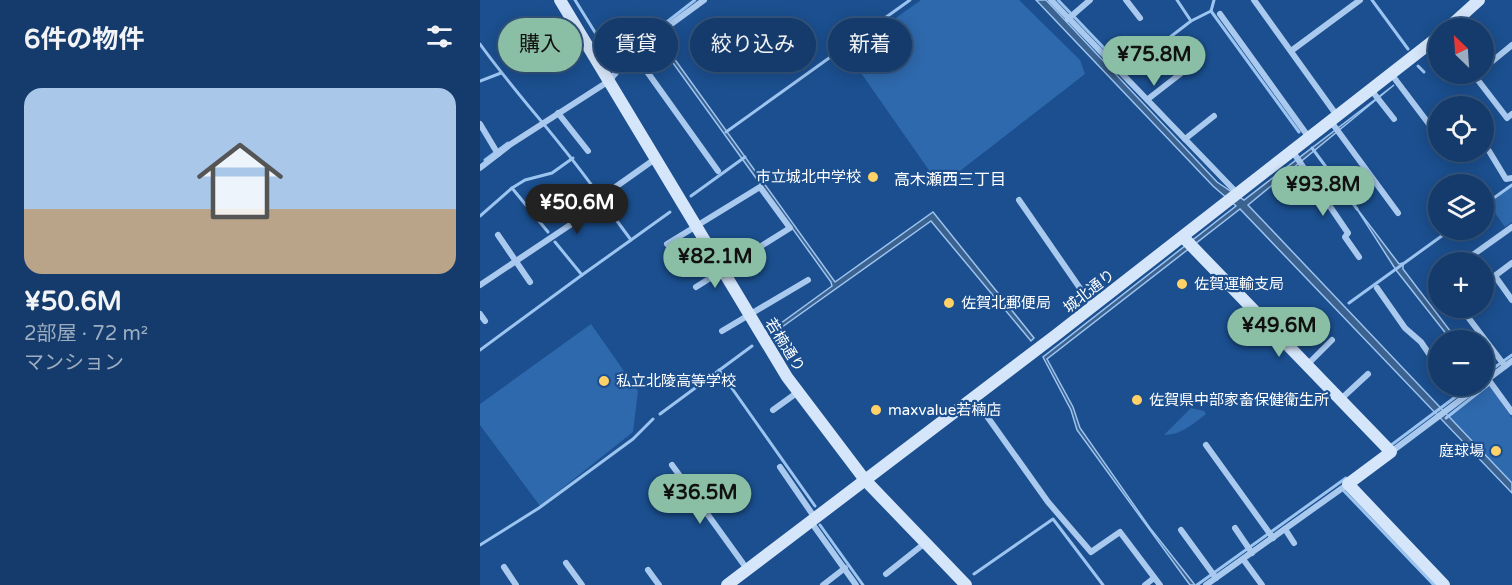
<!DOCTYPE html>
<html lang="ja">
<head>
<meta charset="utf-8">
<style>
	body { margin:0; font-family:"Varela Round","Noto Sans JP",sans-serif; background:#214673; color:#f1f3f6; height:100vh; display:flex; flex-direction:column; font-size:22px; white-space:nowrap }
	* { box-sizing:border-box; margin:0 }
	p { font-size:20px; color:#9dadc1 }
	.icon { flex:none; width:33px; height:33px; fill:none; stroke:currentColor; stroke-width:2; stroke-linecap:round; stroke-linejoin:round }
	.map { position:relative; flex:1; overflow:hidden }
	.drawer { display:flex; flex-direction:column; background:#143b6b; width:480px }
	.drawer>* { flex:none }
	.top-card { position:absolute; left:18px; top:18px; width:570px; height:54px; display:flex; gap:12px }
	.needle { width:39px; rotate:335deg }
	.tools { position:absolute; left:948px; top:18px; display:grid; gap:12px }
	.tools a { display:grid; place-items:center; width:66px; height:66px; border-radius:50%; background:#143b6b; box-shadow:0 3px 15px #0003,0 0 0 2px #33557e; font-size:30px }
	.price { position:absolute; translate:-50% -51px; padding:0 14px; border-radius:21px; background:#8abfa5; color:#111; font-size:20px; line-height:39px; filter:drop-shadow(0 2px 3px #0008) }
	.price::after { content:''; position:absolute; left:50%; top:36px; width:18px; height:14px; margin-left:-9px; background:inherit; clip-path:polygon(0 0,100% 0,50% 100%) }
	.price.active { background:#222; color:#fff }
	ul { padding:0; list-style:none }
	li { display:grid; align-content:center; gap:12px; height:318px; padding:0 24px }
	li+li { border-top:2px solid #33557e }
	li span { display:grid; place-items:center; height:186px; border-radius:18px; color:#555 }
	li>.icon { margin-inline-start:auto }
	span .icon { width:108px; height:108px; fill:#fffc; stroke-width:1 }
	li b { font-size:26px }
	h2 { display:flex; justify-content:space-between; align-items:center; height:72px; padding:0 24px; font-size:26px }
	.chip { padding:0 21px; border-radius:27px; background:#143b6b; box-shadow:0 3px 15px #0003,0 0 0 2px #33557e; font-size:21px; line-height:54px }
	.chip.active { background:#8abfa5; color:#111 }
	main { display:flex; flex:1; min-height:0 }
	.map>svg:first-child { display:block }
	.green { fill:#2e69ad }
	.water { fill:#3c6290; stroke:#9cc4f0; stroke-width:1.5 }
	.lines { fill:none; stroke-linecap:round; stroke-linejoin:round }
	.stream { stroke:#9cc4f0; stroke-width:3 }
	.street { stroke:#a9c9ee; stroke-width:6 }
	.secondary { stroke:#d6e6fa; stroke-width:12 }
	.poi-dot { fill:#ffd166; stroke:#1b4f8f; stroke-width:2 }
	.labels { text-anchor:middle; stroke-width:4.5; stroke-linejoin:round; paint-order:stroke }
	.poi-label { font-size:15px; fill:#fff; stroke:#1b4f8f; text-anchor:start }
	.street-label { font-size:15px; fill:#fff; stroke:#1b4f8f }
	.neighbourhood-label { font-size:16px; fill:#fff; stroke:#1b4f8f }
</style>
</head>
<body>
<main>
<section class="drawer">
<h2>6件の物件<svg class="icon" aria-label="filters" viewBox="0 0 24 24"><path d="M4 7h16M4 17h16"/><circle cx="9" cy="7" r="2"/><circle cx="15" cy="17" r="2"/></svg></h2>
<ul>
<li><span style="background:linear-gradient(#a9c7e8 65%,#b9a48a 0)"><svg class="icon" aria-label="home" viewBox="0 0 24 24"><path d="M3 11l9-7 9 7M6 9v11h12V9"/></svg></span><div><b>¥50.6M</b><p>2部屋 · 72 m²</p><p>マンション</p></div></li>
</ul>
</section>
<div class="map">
<svg width="1032" height="585" viewBox="0 0 1032 585">
	<rect width="100%" height="100%" fill="#1b4f8f"/>
	<g class="green">
		<polygon points="441,0 539,0 600,60 605,74 476,174 453,176 381,73 385,61 375,47"/>
		<polygon points="1032,183 1032,222 1025,227 1007,202"/>
		<polygon points="111,324 158,391 153,432 60,506 0,425 0,404"/>
		<polygon points="1008,383 1032,418 1032,483 967,415"/>
		<path d="M 711,408 L 724,411 L 726,414 C 713,424 701,435 684,435 Z"/>
	</g>
	<g class="water">
		<polygon points="556,0 566,0 737,182 764,200 914,85 768,205 1032,483 1032,493 760,209 567,359 593,407 600,428 670,528 715,585 710,585 597,430 591,410 563,357 756,206 733,186"/>
		<polygon points="178,36 355,282 453,212 554,338 551,341 451,221 295,332 293,329 352,286 351,282 175,38"/>
		<polygon points="875,206 919,264 923,263 923,269 977,340 971,340 916,270"/>
	</g>
	<g class="lines">
		<g class="stream">
			<polyline points="95,0 134,63 215,0"/>
			<polyline points="578,0 646,71 711,21 731,11 734,0"/>
			<polyline points="697,0 711,21"/>
			<polyline points="892,0 928,49"/>
			<polyline points="731,11 819,132"/>
			<path d="M 0,44 C 38,97 83,143 120,197"/>
			<polyline points="938,66 944,72"/>
			<polyline points="0,81 21,73"/>
			<polyline points="246,132 430,0"/>
			<polyline points="832,148 877,209"/>
			<polyline points="5,160 28,143"/>
			<polyline points="32,188 68,232"/>
			<polyline points="211,196 265,157"/>
			<polyline points="1004,205 1032,185"/>
			<polyline points="126,206 151,240 190,212"/>
			<polyline points="0,216 32,188 45,180 72,173 93,158"/>
			<polyline points="75,242 102,275 151,240"/>
			<polyline points="869,303 970,230"/>
			<polyline points="0,350 102,275"/>
			<polyline points="239,370 335,506"/>
			<polyline points="1004,375 1032,355"/>
			<polyline points="180,414 272,346"/>
			<polyline points="966,418 1008,385 1005,381"/>
			<polyline points="910,446 990,386"/>
			<polyline points="864,491 954,585"/>
			<polyline points="340,525 383,585"/>
			<polyline points="0,545 59,508 153,439 173,419"/>
			<polyline points="494,574 573,519 623,585"/>
			<polyline points="717,585 866,478"/>
		</g>
		<g class="street">
			<polyline points="571,0 757,193"/>
			<polyline points="646,0 660,18"/>
			<polyline points="774,0 858,117"/>
			<polyline points="740,14 830,139"/>
			<polyline points="588,19 610,0"/>
			<polyline points="811,51 880,0"/>
			<polyline points="153,52 238,171"/>
			<polyline points="1004,68 1032,45"/>
			<polyline points="997,74 994,75 1027,118 1032,114"/>
			<polyline points="912,75 958,136"/>
			<polyline points="892,91 914,119"/>
			<polyline points="668,99 704,71"/>
			<polyline points="78,113 108,151"/>
			<polyline points="852,123 918,213"/>
			<polyline points="0,124 18,154"/>
			<polyline points="705,139 734,116"/>
			<polyline points="1009,151 1026,179 1032,178"/>
			<polyline points="813,152 868,233 865,237 879,257"/>
			<polyline points="0,168 31,144 129,81 153,52 224,0"/>
			<polyline points="79,192 97,221"/>
			<polyline points="127,199 139,215"/>
			<polyline points="539,200 613,307"/>
			<polyline points="18,235 50,282"/>
			<polyline points="187,244 280,187 310,228 216,287"/>
			<polyline points="983,262 1032,227"/>
			<polyline points="1015,276 1032,300"/>
			<polyline points="1004,284 1032,263"/>
			<polyline points="0,285 126,201 127,193 175,159"/>
			<polyline points="897,288 925,328 941,342 958,367"/>
			<polyline points="981,308 1025,366"/>
			<polyline points="0,314 5,321"/>
			<polyline points="242,331 328,280"/>
			<polyline points="827,365 852,340"/>
			<polyline points="1008,379 1032,412"/>
			<polyline points="1004,382 1032,361"/>
			<polyline points="975,386 984,397"/>
			<polyline points="494,398 568,502 611,552 640,532 680,585"/>
			<polyline points="861,399 888,374"/>
			<polyline points="293,410 318,392"/>
			<polyline points="726,445 793,538"/>
			<polyline points="911,452 999,386"/>
			<polyline points="192,465 267,569"/>
			<polyline points="300,467 335,518"/>
			<polyline points="331,522 376,585"/>
			<polyline points="755,528 772,553"/>
			<polyline points="805,529 814,543"/>
			<polyline points="701,530 736,578"/>
			<polyline points="763,559 782,585"/>
			<polyline points="86,563 102,585"/>
			<polyline points="24,567 36,585"/>
			<polyline points="168,570 179,585"/>
			<polyline points="406,574 445,543"/>
			<polyline points="343,585 365,568"/>
			<polyline points="665,585 674,578"/>
			<polyline points="726,585 868,484"/>
		</g>
		<g class="secondary">
			<polyline points="80,0 307,377 385,480 486,585"/>
			<polyline points="968,28 999,0"/>
			<polyline points="703,237 911,452 868,484 964,585"/>
			<polyline points="247,585 576,335 958,37"/>
		</g>
	</g>
	<g class="poi-dot">
		<circle cx="393" cy="177" r="6"/>
		<circle cx="702" cy="284" r="6"/>
		<circle cx="469" cy="303" r="6"/>
		<circle cx="124" cy="381" r="6"/>
		<circle cx="657" cy="400" r="6"/>
		<circle cx="396" cy="410" r="6"/>
		<circle cx="1016" cy="451" r="6"/>
	</g>
	<g class="labels">
		<g class="poi-label">
			<text x="381" y="182" text-anchor="end">市立城北中学校</text>
			<text x="714" y="289">佐賀運輸支局</text>
			<text x="481" y="308">佐賀北郵便局</text>
			<text x="136" y="386">私立北陵高等学校</text>
			<text x="669" y="405">佐賀県中部家畜保健衛生所</text>
			<text x="408" y="415">maxvalue若楠店</text>
			<text x="1004" y="456" text-anchor="end">庭球場</text>
		</g>
		<g class="street-label">
			<text transform="translate(609 291) rotate(-38)" y="5">城北通り</text>
			<text transform="translate(305 345) rotate(58)" y="5">若楠通り</text>
		</g>
		<g class="neighbourhood-label">
			<text x="470" y="185">高木瀬西三丁目</text>
		</g>
	</g>
</svg>
<div class="tools">
<a><svg class="needle" viewBox="-14 -14 28 28"><path d="M0-13l5 13h-10z" fill="#e53935"/><path d="M0 13l5-13h-10z" fill="#9dadc1"/></svg></a>
<a><svg class="icon" aria-label="locate" viewBox="0 0 24 24"><circle cx="12" cy="12" r="6"/><path d="M12 2v4M12 18v4M2 12h4M18 12h4"/></svg></a>
<a><svg class="icon" aria-label="layers" viewBox="0 0 24 24"><path d="M12 4l9 5-9 5-9-5zM3 14l9 5 9-5"/></svg></a>
<a>+</a>
<a>−</a>
</div>
<b class="price" style="left:674px;top:87px">¥75.8M</b>
<b class="price" style="left:843px;top:217px">¥93.8M</b>
<b class="price active" style="left:97px;top:235px">¥50.6M</b>
<b class="price" style="left:235px;top:289px">¥82.1M</b>
<b class="price" style="left:799px;top:358px">¥49.6M</b>
<b class="price" style="left:220px;top:525px">¥36.5M</b>
<div class="top-card">
<a class="chip active">購入</a>
<a class="chip">賃貸</a>
<a class="chip">絞り込み</a>
<a class="chip">新着</a>
</div>
</div>
</main>
</body>
</html>
